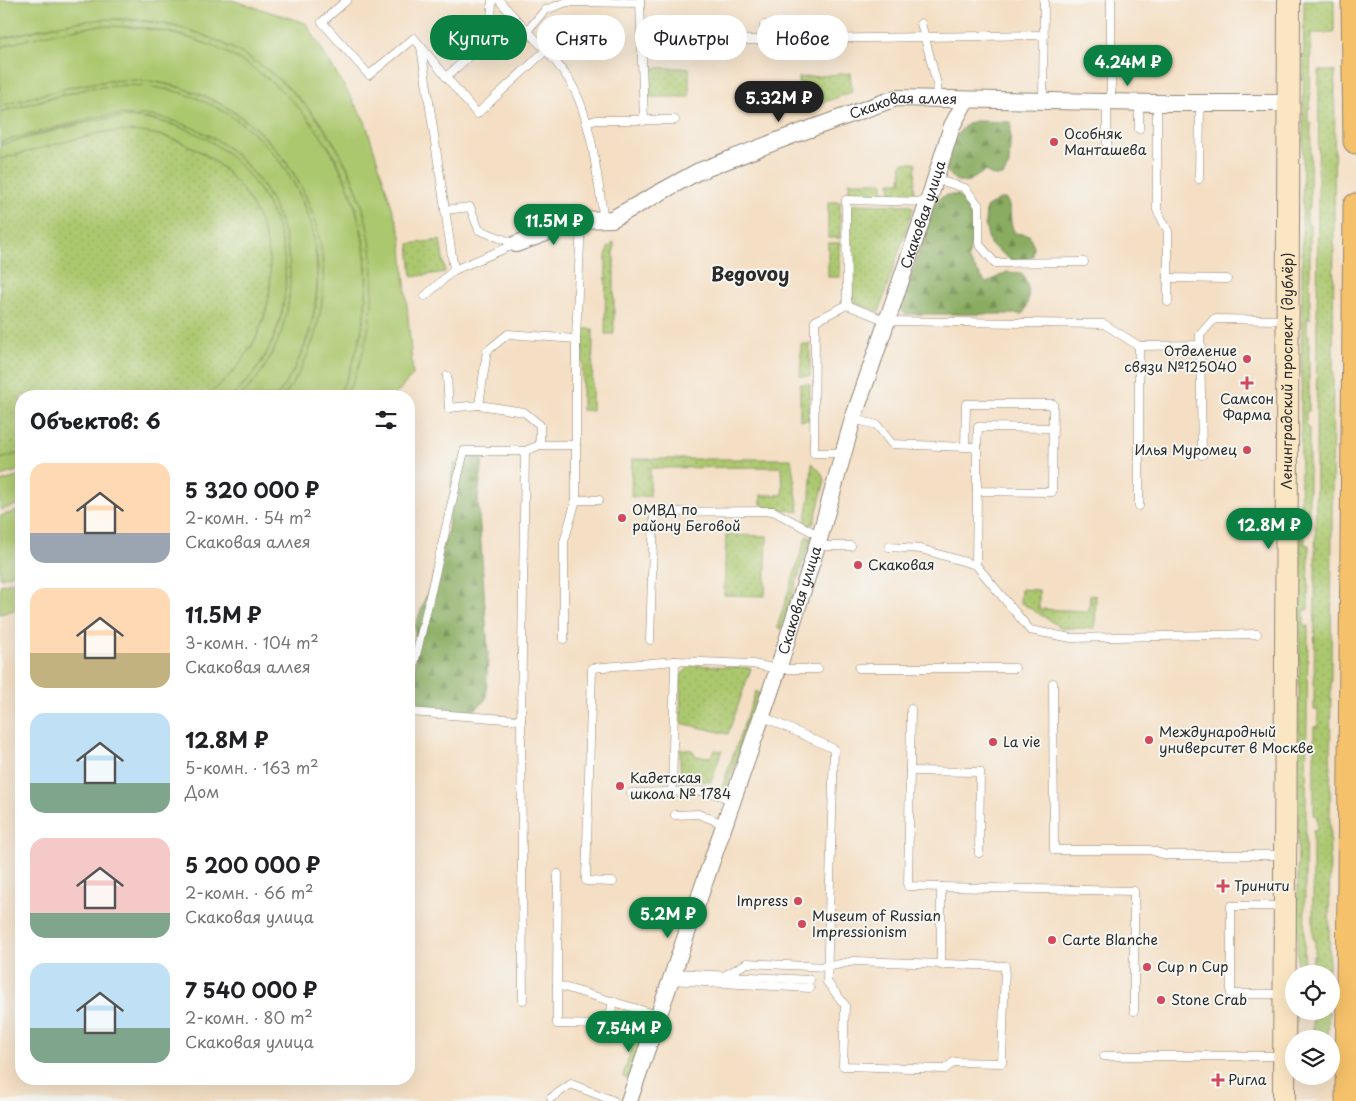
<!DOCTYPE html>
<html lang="ru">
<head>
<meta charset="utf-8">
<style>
	body { margin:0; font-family:"Playpen Sans",sans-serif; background:#f2f2f2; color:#202124; height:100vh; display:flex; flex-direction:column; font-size:19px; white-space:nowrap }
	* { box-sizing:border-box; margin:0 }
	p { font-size:16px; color:#757577 }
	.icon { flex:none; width:28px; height:28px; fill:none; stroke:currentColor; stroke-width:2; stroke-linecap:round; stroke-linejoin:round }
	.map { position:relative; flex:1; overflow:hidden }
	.side { position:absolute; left:15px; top:390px; width:400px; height:695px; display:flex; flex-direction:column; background:#fff; border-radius:20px; box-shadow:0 5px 20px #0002 }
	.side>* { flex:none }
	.guide { position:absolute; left:430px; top:15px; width:475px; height:45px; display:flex; gap:10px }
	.tools { position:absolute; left:1285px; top:965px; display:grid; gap:10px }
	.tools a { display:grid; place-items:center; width:55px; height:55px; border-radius:50%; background:#fff; box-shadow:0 5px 20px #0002; font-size:25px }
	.price { position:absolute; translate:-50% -42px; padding:0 11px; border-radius:18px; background:#0b8043; color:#fff; font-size:16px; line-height:32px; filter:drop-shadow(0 1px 2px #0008) }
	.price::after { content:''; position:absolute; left:50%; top:30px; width:15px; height:11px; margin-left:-8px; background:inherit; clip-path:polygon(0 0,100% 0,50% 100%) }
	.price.on { background:#222; color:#fff }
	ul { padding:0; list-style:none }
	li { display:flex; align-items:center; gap:15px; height:125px; padding:0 15px }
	li span { display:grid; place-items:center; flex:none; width:140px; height:100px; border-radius:15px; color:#555 }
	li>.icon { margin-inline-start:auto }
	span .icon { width:60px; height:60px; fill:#fffc; stroke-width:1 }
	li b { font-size:21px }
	h2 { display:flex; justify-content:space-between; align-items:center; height:60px; padding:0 15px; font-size:21px }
	.chip { padding:0 18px; border-radius:22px; background:#fff; box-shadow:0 5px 20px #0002; font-size:18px; line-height:45px }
	.chip.on { background:#0b8043; color:#fff }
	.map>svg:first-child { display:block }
	.grass { fill:url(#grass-dots); stroke:#6c7a4c }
	.forest { fill:url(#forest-firs); stroke:#5a6c46 }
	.pitch { fill:#acc86e; stroke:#6c7a4c }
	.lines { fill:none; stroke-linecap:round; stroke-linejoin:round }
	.lane-casing { stroke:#908578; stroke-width:9 }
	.street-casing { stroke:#908578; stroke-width:18 }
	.secondary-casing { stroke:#908578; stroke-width:24 }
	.primary-casing { stroke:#908578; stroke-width:27 }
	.lane { stroke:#fff; stroke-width:8 }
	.street { stroke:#fff; stroke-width:16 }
	.secondary { stroke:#fbe6c4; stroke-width:22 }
	.primary { stroke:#f5c16b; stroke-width:25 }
	.poi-dot { fill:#d1495b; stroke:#f6f6f2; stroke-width:2 }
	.labels { text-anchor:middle; stroke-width:4; stroke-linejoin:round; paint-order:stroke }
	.street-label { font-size:14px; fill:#2b2b2b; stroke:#f6f6f2 }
	.poi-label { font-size:14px; fill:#2b2b2b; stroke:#f6f6f2; text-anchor:start }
	.district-label { font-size:19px; font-weight:bold; fill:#2b2b2b; stroke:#f6f6f2 }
</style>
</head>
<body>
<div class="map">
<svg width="1356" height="1101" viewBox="0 0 1356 1101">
	<defs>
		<pattern id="grass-dots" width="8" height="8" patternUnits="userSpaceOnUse" patternTransform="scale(1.25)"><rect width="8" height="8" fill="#acc86e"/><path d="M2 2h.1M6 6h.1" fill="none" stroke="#94ac5f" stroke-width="1.8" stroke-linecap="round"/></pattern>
		<pattern id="forest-firs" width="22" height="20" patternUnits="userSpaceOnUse" patternTransform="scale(1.25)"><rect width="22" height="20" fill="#89ac61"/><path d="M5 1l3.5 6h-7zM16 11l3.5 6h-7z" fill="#708c50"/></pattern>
	</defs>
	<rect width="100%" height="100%" fill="#f6f6f2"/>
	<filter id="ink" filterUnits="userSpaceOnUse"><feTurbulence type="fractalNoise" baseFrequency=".02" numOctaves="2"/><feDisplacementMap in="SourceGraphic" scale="10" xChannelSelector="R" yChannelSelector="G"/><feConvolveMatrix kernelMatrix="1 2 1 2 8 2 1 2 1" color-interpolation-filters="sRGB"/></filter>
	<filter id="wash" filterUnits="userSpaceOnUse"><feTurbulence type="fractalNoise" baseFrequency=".0096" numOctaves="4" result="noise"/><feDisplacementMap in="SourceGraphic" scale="20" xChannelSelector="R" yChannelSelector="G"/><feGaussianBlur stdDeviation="1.12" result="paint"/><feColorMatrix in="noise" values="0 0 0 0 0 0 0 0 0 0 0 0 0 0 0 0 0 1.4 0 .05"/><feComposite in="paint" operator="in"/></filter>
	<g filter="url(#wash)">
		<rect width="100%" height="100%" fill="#f4dfc4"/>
		<g class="grass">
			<polygon points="1304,0 1334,0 1334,33 1311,33 1310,108 1308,109 1308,123 1311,123 1310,208 1307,208 1307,224 1310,224 1310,319 1307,319 1307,335 1309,335 1309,411 1306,412 1306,427 1309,428 1309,528 1305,529 1305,545 1309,545 1308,610 1304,610 1304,626 1308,626 1304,974 1297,974"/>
			<path d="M 97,19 C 140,19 183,24 222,43 C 352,104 414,267 346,396 L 338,396 C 372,332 376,252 347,184 C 342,172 337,159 329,147 C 322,137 313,128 305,118 C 297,109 289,98 280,90 C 250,62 210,42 171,33 C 109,18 60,31 0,47 L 0,39 L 71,22 Z"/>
			<rect x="648" y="68" width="41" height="29"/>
			<polygon points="1319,71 1335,71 1329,974 1313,974 1313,956 1315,956 1315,940 1313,940 1313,831 1317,830 1317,816 1314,815 1314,727 1318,726 1318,710 1314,710"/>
			<polygon points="850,73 852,92 800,111 798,78"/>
			<path d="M 127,79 C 153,81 180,85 204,96 C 321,149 361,292 284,396 L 277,396 C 362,283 308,121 166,90 C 109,77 55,97 0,112 L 0,106 C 42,95 83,81 127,79 Z"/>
			<path d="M 111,114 C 132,113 154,114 175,121 C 294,157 330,310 241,396 L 233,396 C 329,309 286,149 159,121 C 106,109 51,132 0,145 L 0,142 L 79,120 Z"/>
			<path d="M 126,130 C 271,138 323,310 206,396 L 21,396 L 21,453 L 0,459 L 0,159 L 98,133 Z"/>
			<polygon points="916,162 914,195 891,195 890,182 901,182 902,163"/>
			<polygon points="849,182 883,182 883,195 849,196"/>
			<rect x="828" y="202" width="12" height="36"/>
			<polygon points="856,204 909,205 913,208 879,312 857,303 851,295 850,210 852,206"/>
			<polygon points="440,240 445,272 412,277 409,244"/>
			<polygon points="614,242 614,334 605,334 606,257 608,248"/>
			<rect x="828" y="243" width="12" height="34"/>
			<polygon points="583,329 593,329 592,411 582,410"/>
			<polygon points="801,344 810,344 810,376 800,376"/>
			<polygon points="800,384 810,384 809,420 800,420"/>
			<polygon points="632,459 791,459 799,512 765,507 761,504 761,495 783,495 782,467 650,468 650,496 631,497"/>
			<polygon points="812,463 820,471 825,480 814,523 810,525 805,524 810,496"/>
			<polygon points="726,535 767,536 765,596 724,595"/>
			<polygon points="808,536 811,538 781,629 778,628 778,624 806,537"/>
			<polygon points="1021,589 1039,590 1039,609 1089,611 1090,595 1096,596 1095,628 1062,628 1020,602"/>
			<polygon points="691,665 751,668 728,734 681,723 680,676"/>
			<polygon points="756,691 760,694 726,790 723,791 721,789"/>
			<path d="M 680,749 L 692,750 L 696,756 L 711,757 L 715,750 L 722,751 L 711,782 C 679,778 680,781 680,749 Z"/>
			<polygon points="1313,1011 1329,1011 1328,1039 1313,1039"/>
			<polygon points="643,1019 648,1022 629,1078 624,1078 623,1076 640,1021"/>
		</g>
		<g class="forest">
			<path d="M 975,121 L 1011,122 L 1009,165 L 1003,176 L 994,176 L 985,171 L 966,183 L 955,180 L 946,170 C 952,152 954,126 975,121 Z"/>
			<path d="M 947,195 L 958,195 L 969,208 L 973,235 L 968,259 L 986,283 L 1007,272 L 1021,273 C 1031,285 1030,301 1023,314 L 905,314 L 900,309 L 936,200 Z"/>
			<path d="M 1000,199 L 1006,199 C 1014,211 1007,220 1015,233 L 1029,235 L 1034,246 L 1033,256 L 1028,261 L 1011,260 L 990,244 L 985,224 L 986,208 Z"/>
			<polygon points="470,456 483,459 478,497 488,653 486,699 474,711 419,709 411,704 415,674 415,626 433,578 448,530 452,473 454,464"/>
		</g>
		<g class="pitch">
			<path d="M 0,0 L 232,0 L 306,23 L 365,121 L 401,236 L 413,375 L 394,396 L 346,396 C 361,367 369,335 372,302 C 384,164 285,41 149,21 C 97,14 49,26 0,39 Z"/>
			<path d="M 97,26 C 139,26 180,32 219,49 C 348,110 405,269 338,396 L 284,396 C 370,280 308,115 167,84 C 110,71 54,92 0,106 L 0,47 L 48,34 Z"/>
			<path d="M 127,85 C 152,86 178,90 201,100 C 319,151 352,295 277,396 L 241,396 C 329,310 294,155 174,121 C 148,113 121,113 95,117 L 0,142 L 0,112 L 90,88 Z"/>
			<path d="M 126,117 C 153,119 179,124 203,137 C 298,191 315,322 232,396 L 206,396 C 335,302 256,110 98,133 L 0,159 L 0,145 L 95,120 Z"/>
			<polygon points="21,453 21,470 0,476 0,459"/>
			<polygon points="21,476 21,504 0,510 0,482"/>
			<polygon points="21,510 21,572 0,578 0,516"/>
			<polygon points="21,579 21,608 0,614 0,585"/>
		</g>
	</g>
	<g filter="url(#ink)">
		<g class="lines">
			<defs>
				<g id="lane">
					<polyline points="347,0 322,22 369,75 414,38 477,114 545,51"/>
					<path d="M 499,0 C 521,27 550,50 569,80 C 592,116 597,178 604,220"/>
					<polyline points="640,0 644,121"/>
					<polyline points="921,23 937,84 938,98"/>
					<polyline points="764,25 765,40"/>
					<polyline points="527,31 545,10 567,2 640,3"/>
					<polyline points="641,42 1044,35"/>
					<polyline points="421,47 454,270 516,244"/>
					<polyline points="446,77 475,51 490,47 492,0"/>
					<polyline points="1043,101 1044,0"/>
					<polyline points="1111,102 1111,0"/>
					<polyline points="1139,103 1139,129"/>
					<polyline points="1157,103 1157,210 1168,231 1168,302"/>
					<polyline points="587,123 596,120 675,120"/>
					<polyline points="1107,149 1107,102"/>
					<polyline points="935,179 965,188 979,206 979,244 995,263 1084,262"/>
					<polyline points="1199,179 1200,103"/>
					<polyline points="445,210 470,207 479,230 516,244"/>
					<polyline points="1168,278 1227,279"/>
					<polyline points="425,296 454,270"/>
					<polyline points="847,305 887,321 1104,324 1139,346 1201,345"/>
					<polyline points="1139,346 1139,506"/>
					<polyline points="447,376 449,408 479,405 487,351 508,334 576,339"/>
					<polyline points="479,405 524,412 540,425 540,445"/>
					<polyline points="853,419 877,425 892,444 965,447 966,404 1053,404 1052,492 977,491 977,447 965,447"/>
					<polyline points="977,447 978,427 1053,428"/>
					<polyline points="842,453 814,453 815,321 847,305 846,200 928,202"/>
					<polyline points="1202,455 1200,335 1214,319 1284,320"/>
					<polyline points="576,500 599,500"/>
					<polyline points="817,546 851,546"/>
					<polyline points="889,547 921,549 976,565 1030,630 1071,638 1257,634"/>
					<polyline points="976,565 977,491"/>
					<polyline points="564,639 564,542 576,500 576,339 581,220"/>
					<polyline points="650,640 654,512 773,511 820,536"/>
					<polyline points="859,668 1015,668"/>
					<polyline points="1053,683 1054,850 1150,850 1166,855 1282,855"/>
					<polyline points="409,685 464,451 525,451"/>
					<polyline points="911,709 908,886 941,887 941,965"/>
					<polyline points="409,712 521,720"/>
					<polyline points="910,771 980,772 979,853"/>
					<polyline points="631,793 707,791 732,800"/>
					<polyline points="672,793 675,661"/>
					<polyline points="675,815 698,814 724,824"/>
					<polyline points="558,874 557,985 658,1015"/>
					<polyline points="613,882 586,881 592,668 675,661 753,664 778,669 818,669"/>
					<polyline points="941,887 1134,891 1134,1011"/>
					<polyline points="1282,906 1231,906 1231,994 1283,994"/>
					<polyline points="673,973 810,980"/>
					<polyline points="670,980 810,988"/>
					<polyline points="712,983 747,963 827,967 854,961 1005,966 1002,1063 954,1062 945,1069 843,1066 845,1005 827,982 834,749 762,716"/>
					<polyline points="557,985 557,1024 608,1025 613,1001"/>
					<polyline points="523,1000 521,720 525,451 540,445 576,445"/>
					<polyline points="1104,1056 1282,1056"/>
					<polyline points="551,1098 571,1084 614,1101"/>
				</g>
				<g id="street">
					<path id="s1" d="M 516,244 L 581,220 L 612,219 L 697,172 L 785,138 L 896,98 L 1157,103 L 1290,103"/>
					<path id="s2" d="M 629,1101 L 778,669 L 820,536 L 853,419 L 928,202 L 952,126 L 966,100"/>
				</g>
				<g id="secondary">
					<path id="s3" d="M 1284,1101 L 1289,0"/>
				</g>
				<g id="primary">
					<polyline points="1354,0 1356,141"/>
					<polyline points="1348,1101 1356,206"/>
				</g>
			</defs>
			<use href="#lane" class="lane-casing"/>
			<use href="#street" class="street-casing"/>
			<use href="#secondary" class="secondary-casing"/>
			<use href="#primary" class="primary-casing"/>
			<use href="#lane" class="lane"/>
			<use href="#street" class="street"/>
			<use href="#secondary" class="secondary"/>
			<use href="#primary" class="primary"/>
		</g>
	</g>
	<g class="poi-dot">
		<circle cx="1054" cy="142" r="5"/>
		<circle cx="1247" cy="359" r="5"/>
		<path d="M1244.5 375.5h5v5h5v5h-5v5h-5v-5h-5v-5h5z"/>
		<circle cx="1247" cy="450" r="5"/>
		<circle cx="622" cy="518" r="5"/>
		<circle cx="858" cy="565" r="5"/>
		<circle cx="1149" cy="740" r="5"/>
		<circle cx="993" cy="742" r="5"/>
		<circle cx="620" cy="786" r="5"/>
		<path d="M1220.5 878.5h5v5h5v5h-5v5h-5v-5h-5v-5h5z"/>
		<circle cx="798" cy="901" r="5"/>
		<circle cx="802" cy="924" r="5"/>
		<circle cx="1052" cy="940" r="5"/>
		<circle cx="1147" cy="967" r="5"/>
		<circle cx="1161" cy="1000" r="5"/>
		<path d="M1215.5 1072.5h5v5h5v5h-5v5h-5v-5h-5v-5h5z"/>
	</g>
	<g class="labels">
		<g class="street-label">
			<text dy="5" stroke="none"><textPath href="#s1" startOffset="416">Скаковая аллея</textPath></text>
			<text dy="5" stroke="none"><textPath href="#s2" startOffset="934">Скаковая улица</textPath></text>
			<text dy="5" stroke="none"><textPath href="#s3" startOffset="730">Ленинградский проспект (дублёр)</textPath></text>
			<text dy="5" stroke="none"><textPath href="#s2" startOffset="529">Скаковая улица</textPath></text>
		</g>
		<g class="poi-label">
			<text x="1064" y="139">Особняк<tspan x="1064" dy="16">Манташева</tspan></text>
			<text x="1237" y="356" text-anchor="end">Отделение<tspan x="1237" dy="16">связи №125040</tspan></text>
			<text x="1247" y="404" text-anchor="middle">Самсон<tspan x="1247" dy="16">Фарма</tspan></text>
			<text x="1237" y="455" text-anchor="end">Илья Муромец</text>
			<text x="632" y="515">ОМВД по<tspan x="632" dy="16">району Беговой</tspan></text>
			<text x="868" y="570">Скаковая</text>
			<text x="1159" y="737">Международный<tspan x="1159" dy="16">университет в Москве</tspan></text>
			<text x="1003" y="747">La vie</text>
			<text x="630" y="783">Кадетская<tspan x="630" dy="16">школа № 1784</tspan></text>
			<text x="1234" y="891">Тринити</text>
			<text x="788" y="906" text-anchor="end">Impress</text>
			<text x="812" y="921">Museum of Russian<tspan x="812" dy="16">Impressionism</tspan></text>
			<text x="1062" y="945">Carte Blanche</text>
			<text x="1157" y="972">Cup n Cup</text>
			<text x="1171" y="1005">Stone Crab</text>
			<text x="1228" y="1085">Ригла</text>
		</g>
		<g class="district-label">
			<text x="750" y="281">Begovoy</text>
		</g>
	</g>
</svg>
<div class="tools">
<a><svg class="icon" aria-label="locate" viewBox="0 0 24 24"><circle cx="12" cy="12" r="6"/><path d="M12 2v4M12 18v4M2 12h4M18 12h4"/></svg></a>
<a><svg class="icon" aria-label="layers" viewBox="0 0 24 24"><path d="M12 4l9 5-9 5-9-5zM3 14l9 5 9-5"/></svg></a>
</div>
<b class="price" style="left:1128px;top:87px">4.24M ₽</b>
<b class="price on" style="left:779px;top:123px">5.32M ₽</b>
<b class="price" style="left:554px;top:246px">11.5M ₽</b>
<b class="price" style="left:1269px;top:550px">12.8M ₽</b>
<b class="price" style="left:668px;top:939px">5.2M ₽</b>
<b class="price" style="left:629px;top:1053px">7.54M ₽</b>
<div class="guide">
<a class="chip on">Купить</a>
<a class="chip">Снять</a>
<a class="chip">Фильтры</a>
<a class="chip">Новое</a>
</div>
<section class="side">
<h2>Объектов: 6<svg class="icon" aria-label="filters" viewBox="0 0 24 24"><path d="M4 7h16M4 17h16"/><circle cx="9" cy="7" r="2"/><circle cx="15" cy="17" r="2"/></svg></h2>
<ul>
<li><span style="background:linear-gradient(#ffd9b3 70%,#9aa5b1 0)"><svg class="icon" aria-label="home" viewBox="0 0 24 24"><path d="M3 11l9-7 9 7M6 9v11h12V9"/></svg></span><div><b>5 320 000 ₽</b><p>2-комн. · 54 m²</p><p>Скаковая аллея</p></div></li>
<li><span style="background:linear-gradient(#ffd9b3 65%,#c2b280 0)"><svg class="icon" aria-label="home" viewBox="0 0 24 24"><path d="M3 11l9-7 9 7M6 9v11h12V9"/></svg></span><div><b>11.5M ₽</b><p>3-комн. · 104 m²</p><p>Скаковая аллея</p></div></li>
<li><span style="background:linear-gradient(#bfe0f5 70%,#7fa58c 0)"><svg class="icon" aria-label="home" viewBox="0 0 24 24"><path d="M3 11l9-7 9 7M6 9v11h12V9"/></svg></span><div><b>12.8M ₽</b><p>5-комн. · 163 m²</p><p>Дом</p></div></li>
<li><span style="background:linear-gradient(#f6c9c9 75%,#7fa58c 0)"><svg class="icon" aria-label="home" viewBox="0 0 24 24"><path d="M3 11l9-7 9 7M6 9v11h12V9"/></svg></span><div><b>5 200 000 ₽</b><p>2-комн. · 66 m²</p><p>Скаковая улица</p></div></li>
<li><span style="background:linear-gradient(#bfe0f5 65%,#7fa58c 0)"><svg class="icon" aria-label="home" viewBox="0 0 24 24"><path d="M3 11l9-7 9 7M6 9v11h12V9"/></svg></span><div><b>7 540 000 ₽</b><p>2-комн. · 80 m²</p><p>Скаковая улица</p></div></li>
</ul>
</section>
</div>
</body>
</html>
